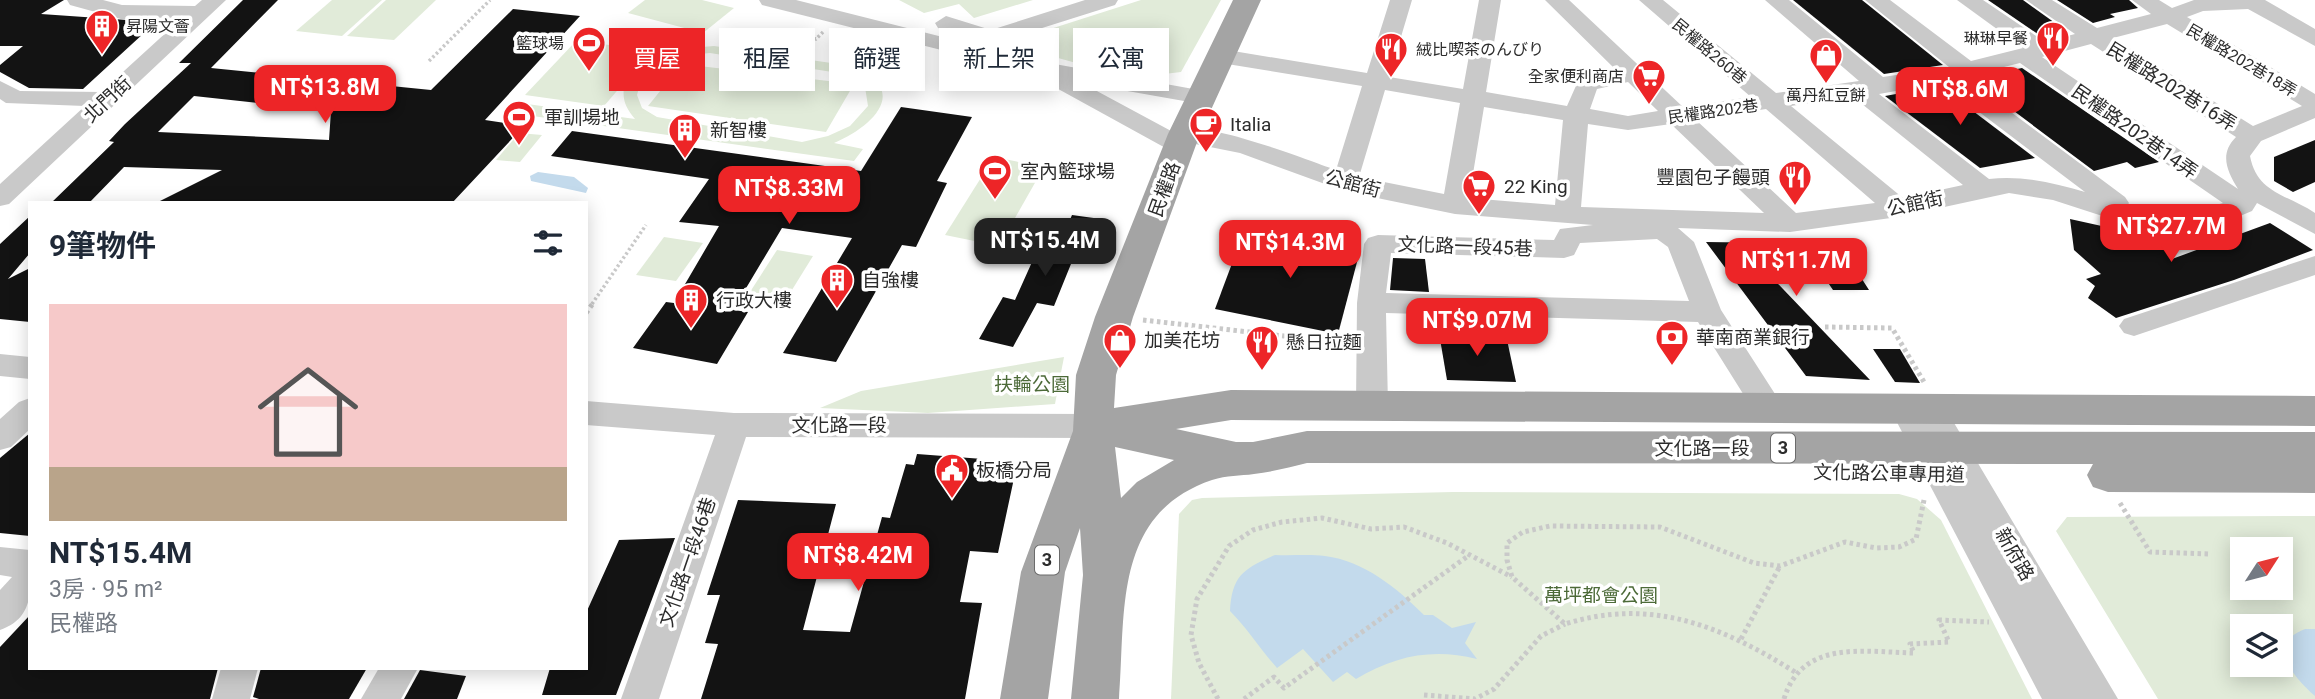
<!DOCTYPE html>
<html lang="zh-TW">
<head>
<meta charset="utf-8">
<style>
	body { margin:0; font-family:Roboto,"Noto Sans TC","Noto Sans JP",sans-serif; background:#f6f6f7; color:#1f2937; height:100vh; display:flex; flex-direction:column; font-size:26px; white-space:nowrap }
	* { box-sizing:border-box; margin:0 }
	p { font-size:23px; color:#747a83 }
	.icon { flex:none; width:38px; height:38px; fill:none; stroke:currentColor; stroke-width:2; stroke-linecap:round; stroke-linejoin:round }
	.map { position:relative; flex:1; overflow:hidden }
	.drawer { position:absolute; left:28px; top:201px; width:560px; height:469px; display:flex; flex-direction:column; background:#fff; border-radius:0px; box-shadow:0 4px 18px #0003 }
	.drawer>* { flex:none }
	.banner { position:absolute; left:609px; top:28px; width:665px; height:63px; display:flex; gap:14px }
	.needle { width:46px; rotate:54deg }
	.fabs { position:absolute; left:2230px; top:537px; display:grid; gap:14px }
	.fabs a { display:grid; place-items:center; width:63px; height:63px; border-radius:0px; background:#fff; box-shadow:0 4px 18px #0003; font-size:35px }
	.price { position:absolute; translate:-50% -60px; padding:0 16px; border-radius:14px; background:#ed2527; color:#fff; font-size:23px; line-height:46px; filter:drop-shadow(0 2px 4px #0008) }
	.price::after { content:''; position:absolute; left:50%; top:42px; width:21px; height:16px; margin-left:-10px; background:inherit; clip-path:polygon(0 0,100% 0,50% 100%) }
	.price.active { background:#222; color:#fff }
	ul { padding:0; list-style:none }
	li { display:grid; align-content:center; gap:14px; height:371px; padding:0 21px }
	li span { display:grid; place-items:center; height:217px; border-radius:0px; color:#555 }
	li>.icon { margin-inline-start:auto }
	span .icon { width:126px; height:126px; fill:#fffc; stroke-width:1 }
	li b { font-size:30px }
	h2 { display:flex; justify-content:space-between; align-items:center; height:84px; padding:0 21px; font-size:30px }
	.pill { padding:0 24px; border-radius:0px; background:#fff; box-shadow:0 4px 18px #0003; font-size:24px; line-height:63px }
	.pill.active { background:#ed2527; color:#fff }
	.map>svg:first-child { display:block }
	.green { fill:#e1ebd9; fill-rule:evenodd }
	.water { fill:#c3daec }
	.building { fill:#131313; fill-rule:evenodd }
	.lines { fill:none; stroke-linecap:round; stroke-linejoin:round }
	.path-far1 { stroke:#c9c9c9; stroke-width:3.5; stroke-dasharray:2.5 2.5; stroke-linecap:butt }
	.path { stroke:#c9c9c9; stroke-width:5; stroke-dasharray:3.5 3.5; stroke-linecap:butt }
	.minor { fill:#c9c9c9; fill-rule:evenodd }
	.major { fill:#a4a4a4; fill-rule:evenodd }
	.labels { text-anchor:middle; stroke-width:7; stroke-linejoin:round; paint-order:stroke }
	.far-poi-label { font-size:16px; fill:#2c2c2c; stroke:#fff; text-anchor:end }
	.far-street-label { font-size:16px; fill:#2c2c2c; stroke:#fff }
	.shield { fill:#fff; stroke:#6b6b6b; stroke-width:2 }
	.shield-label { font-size:18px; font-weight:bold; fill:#2c2c2c }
	.street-label { font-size:19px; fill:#2c2c2c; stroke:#fff }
	.poi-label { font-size:19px; fill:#2c2c2c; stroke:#fff; text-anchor:start }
	.park-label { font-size:19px; fill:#4c6a38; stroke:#fff }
</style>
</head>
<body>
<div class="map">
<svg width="2315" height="699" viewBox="0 0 2315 699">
	<rect width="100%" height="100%" fill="#fff"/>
	<g class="green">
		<polygon points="332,0 382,0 342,36 296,31"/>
		<polygon points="386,0 436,0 394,40 347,36"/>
		<polygon points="645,0 702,0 734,8 703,33 628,13"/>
		<polygon points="899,0 1033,0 974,18 959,4 924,13"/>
		<polygon points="1141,0 1221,0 1181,72 1130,78 1015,46 1019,39"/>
		<polygon points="576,41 652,50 604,106 525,95"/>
		<path d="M 714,46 L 852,66 C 912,90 872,127 834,143 L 863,149 L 854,161 L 511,113 L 520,103 L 635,119 C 593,71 678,48 714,46 ZM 710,53 L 845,74 L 865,87 L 868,106 L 850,126 L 828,136 L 802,142 L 657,117 L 642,108 L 637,95 C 644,63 683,55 710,53 Z"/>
		<polygon points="682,64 854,84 826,132 648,106"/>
		<polygon points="519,133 542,135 520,162 496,160"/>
		<polygon points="994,157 1044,167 999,246 945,235"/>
		<polygon points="664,237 703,243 676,281 636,275"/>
		<polygon points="777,250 813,256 787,298 750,292"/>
		<polygon points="1064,357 1055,404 928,413 820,408 861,391"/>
		<polygon points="1453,492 1899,494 1917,499 1941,520 2032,699 1171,699 1179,514 1192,500 1202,498"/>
		<path d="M 2315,516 L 2315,699 L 2158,699 L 2056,531 L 2067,517 ZM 2242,550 L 2280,550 L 2280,588 L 2242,588 ZM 2242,626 L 2280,626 L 2280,665 L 2242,665 Z"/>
	</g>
	<g class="water">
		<polygon points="538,172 574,177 588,188 586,193 531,181 530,176"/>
		<path d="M 1275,555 C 1291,556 1309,554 1325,556 C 1364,561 1397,588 1424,615 L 1433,615 L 1452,628 L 1476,622 L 1465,643 L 1477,659 C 1432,648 1395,656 1356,679 L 1347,672 L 1333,682 L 1303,649 L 1277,668 C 1260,649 1248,629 1230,611 C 1232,576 1243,569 1275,555 Z"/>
		<path d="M 2305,629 L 2315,629 L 2315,696 C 2294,678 2265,644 2305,629 Z"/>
	</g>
	<g class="building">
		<polygon points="0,0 64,0 41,14 156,22 83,89 29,88 0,72 0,65 23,46 0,46"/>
		<path d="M 243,0 L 278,0 L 211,68 L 431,90 L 513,9 L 580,16 L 485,120 L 524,126 L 452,203 L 156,203 L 222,170 L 124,167 L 89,203 L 51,203 L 114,142 L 109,141 L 125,124 L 191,63 L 179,63 ZM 194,96 L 331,111 L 329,140 L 158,132 Z"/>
		<polygon points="1793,0 1862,0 1943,65 1884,74"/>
		<polygon points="1988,0 2023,0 2069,33 2045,39"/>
		<polygon points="2057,0 2129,0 2138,8 2110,14 2115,17 2093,23"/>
		<polygon points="2022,68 2159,162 2135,168 2127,162 2094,171 1971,79"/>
		<polygon points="1940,86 2035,158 1980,168 1885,96"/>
		<polygon points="901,107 972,117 937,181 947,183 916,247 902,245 836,362 783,353 852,238 782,228 733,310 748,312 717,364 633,348 666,302 674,303 719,226 679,222 709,179 551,156 572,131 861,171"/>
		<polygon points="2315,140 2315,182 2293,192 2274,181 2274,157"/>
		<polygon points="1072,215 1108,220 1091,262 1073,259 1054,306 1037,303 1013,347 979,339 1003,297 1015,300 1045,233 1063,236"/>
		<polygon points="30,216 30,253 8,279 30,268 30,322 0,319 0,244"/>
		<polygon points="2070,219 2165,240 2172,259 2270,223 2313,250 2234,280 2116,318 2088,298 2095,286 2086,279 2101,274 2074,250"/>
		<polygon points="1246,226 1361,247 1338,334 1215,309"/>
		<polygon points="1706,242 1851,244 1865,262 1851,262 1869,290 1833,290 1816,265 1760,265 1870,380 1806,376"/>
		<polygon points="1393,258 1425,259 1429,292 1390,290"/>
		<polygon points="1439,333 1506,335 1516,382 1447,380"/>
		<polygon points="1873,349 1900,349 1920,383 1895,382"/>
		<polygon points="30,433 30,536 0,533 0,458"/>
		<polygon points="917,454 996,460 1013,483 998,553 970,551 960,602 982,603 965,699 701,699 718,644 705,643 720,595 707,595 738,500 836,504 803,630 850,632 882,517 890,518 906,464 914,465"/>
		<polygon points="675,538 616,695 542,695 550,668 586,668 586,613 619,540"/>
		<polygon points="30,615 30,668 218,668 210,699 0,699 0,647"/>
		<polygon points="261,668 367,668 349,699 259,699 253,697"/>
		<polygon points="420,670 466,676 457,699 404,699"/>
	</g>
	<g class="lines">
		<g class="path-far1">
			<polyline points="789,34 816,39 823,32"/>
			<polyline points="429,61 490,0"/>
			<polyline points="592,304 646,225"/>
		</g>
		<g class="path">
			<polyline points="586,313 594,302"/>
			<polyline points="1143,320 1346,343"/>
			<polyline points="1825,327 1892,328 1924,382"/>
			<polyline points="2120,503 2150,552 2211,554"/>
			<polyline points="1741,639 1780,566"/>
			<path d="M 1795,672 C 1722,626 1651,597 1565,624 L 1512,577 L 1507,560 L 1507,543 L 1523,532 L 1550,526 L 1660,527 L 1754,563 L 1780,566 L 1845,542 L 1876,548 L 1899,547 L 1916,539 L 1924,500"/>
			<polyline points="1424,695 1475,699 1494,689 1541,636 1565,624"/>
			<polyline points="1218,699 1199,663 1191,635 1197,599 1229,546 1253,530 1282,522 1322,518 1371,529 1404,527 1447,543 1512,577"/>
			<polyline points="1244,699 1274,677 1284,688 1468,556"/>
			<path d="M 1784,699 C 1802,639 1864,652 1914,653 L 1910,644 L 1949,642 L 1939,620 L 1989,622"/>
		</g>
		<g class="minor">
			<polygon points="67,0 103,0 122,5 195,6 202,0 226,0 9,204 0,206 0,184 85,106 6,103 0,99 0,81 20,91 101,92 181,19 121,19 70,5"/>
			<path d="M 759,0 L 796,0 L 1038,61 L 1210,92 L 1213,97 L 1210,102 L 1201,104 L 1082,83 L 1173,132 C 1191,114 1310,161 1336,170 L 1362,86 L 1221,63 L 1213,61 L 1209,56 L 1213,51 L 1221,49 L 1367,73 L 1390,0 L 1412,0 L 1389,77 L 1463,89 L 1479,0 L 1501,0 L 1486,92 L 1567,106 L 1579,79 L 1616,70 L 1545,0 L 1569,0 L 1683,107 L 1751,97 L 1639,0 L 1663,0 L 1776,93 L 1859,81 L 1765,0 L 1789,0 L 1883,77 L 1949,67 L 1865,0 L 1890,0 L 1971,61 L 2023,48 L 1957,0 L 1983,0 L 2045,42 L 2075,34 L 2026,0 L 2052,0 L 2097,28 L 2151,14 L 2132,0 L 2159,0 L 2172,8 L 2194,0 L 2265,0 L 2315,29 L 2315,46 L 2248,9 L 2203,11 L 2187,17 L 2315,94 L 2315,118 L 2261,141 L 2250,156 C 2257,193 2286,194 2315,213 L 2315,234 L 2257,203 L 2252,211 L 2228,221 L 2177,234 L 2127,224 L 2053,200 L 2009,193 L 1898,217 L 1790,232 L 1678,228 L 1694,242 L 1721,310 L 1784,408 L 1779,416 L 1768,420 L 1757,416 L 1698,322 L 1386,313 L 1388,406 L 1383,414 L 1372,418 L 1361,414 L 1356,406 L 1357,303 L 1364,244 L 1368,238 L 1378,235 L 1554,240 L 1560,229 L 1593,225 L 1455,214 L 1382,199 L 1336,188 L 1240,153 L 1190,143 L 1193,146 L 1189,151 L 1171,151 L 1051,85 L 1047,80 L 1049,77 L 762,5 ZM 2167,24 L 2302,106 L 2253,126 L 2113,38 ZM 2091,44 L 2236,137 C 2219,154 2227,171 2238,189 L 2042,57 ZM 2020,63 L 2223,203 L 2177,216 L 2127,206 L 2129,203 L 2125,197 L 1964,77 ZM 1628,82 L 1658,111 L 1628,116 L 1590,109 L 1597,89 ZM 1941,83 L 2085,192 C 2054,183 2022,175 1989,179 L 1879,94 ZM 1385,90 L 1460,103 L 1444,194 L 1359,177 ZM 1852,96 L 1963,185 L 1903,198 L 1791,106 ZM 1484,107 L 1563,120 L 1555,205 L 1469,198 ZM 1766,109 L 1875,203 L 1796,213 L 1696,120 ZM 1588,124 L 1628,130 L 1671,124 L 1764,213 L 1581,207 ZM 1657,239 L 1668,247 L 1689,301 L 1386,293 L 1391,253 L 1564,258 L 1574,255 L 1580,243 Z"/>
			<polygon points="1085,0 1118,0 1115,5 991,44 938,28 935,23 946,16 991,30"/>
			<polygon points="2315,256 2315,275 2134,336 2124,333 2119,326 2124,319"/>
			<polygon points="0,354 30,357 30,379 0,376"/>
			<polygon points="1906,397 1918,403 1930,397 1941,401 2118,699 2042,699 1890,409 1895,401"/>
			<polygon points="30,398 30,429 11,447 0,450 0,419 19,402"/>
			<polygon points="586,401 734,413 1093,414 1104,418 1109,426 1104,434 1093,438 746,437 659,699 621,699 715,435 586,425"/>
			<path d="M 0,547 L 30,550 C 30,583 38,617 0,630 L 0,590 L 12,577 L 0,575 Z"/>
			<polygon points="221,668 258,668 250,699 212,699"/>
			<polygon points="379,668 418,668 401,699 361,699"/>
		</g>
		<path class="major" d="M 1233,0 L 1261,0 L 1200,134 L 1133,317 L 1116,375 L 1114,408 L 1231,390 L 2315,396 L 2315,426 L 1231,420 L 1176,429 L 1236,442 L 1253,442 L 1307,431 L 2315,432 L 2315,493 L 2108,492 L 2093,487 L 2087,475 L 2093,464 L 1307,463 C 1290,467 1272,472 1254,474 C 1240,476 1227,475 1212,480 C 1112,514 1126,613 1119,699 L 1071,699 L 1083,575 L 1080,528 L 1065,572 L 1048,699 L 1000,699 L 1021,572 L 1073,431 L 1076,375 L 1095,317 L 1168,134 ZM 1115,447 L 1174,460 L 1137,482 L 1121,498 Z"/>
	</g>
	<defs>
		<symbol id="building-pin" viewBox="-11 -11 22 30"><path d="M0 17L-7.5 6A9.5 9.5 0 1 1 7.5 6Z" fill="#ed2527" stroke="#fff"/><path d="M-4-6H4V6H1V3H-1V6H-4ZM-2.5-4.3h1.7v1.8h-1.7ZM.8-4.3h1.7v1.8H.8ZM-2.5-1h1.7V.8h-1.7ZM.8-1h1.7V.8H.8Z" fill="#fff"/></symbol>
		<symbol id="restaurant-pin" viewBox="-11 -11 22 30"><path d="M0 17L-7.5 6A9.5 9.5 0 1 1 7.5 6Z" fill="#ed2527" stroke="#fff"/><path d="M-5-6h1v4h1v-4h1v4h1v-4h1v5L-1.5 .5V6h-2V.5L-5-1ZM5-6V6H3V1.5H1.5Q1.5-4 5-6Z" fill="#fff"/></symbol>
		<symbol id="stadium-pin" viewBox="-11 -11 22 30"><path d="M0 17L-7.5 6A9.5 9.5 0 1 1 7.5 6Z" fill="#ed2527" stroke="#fff"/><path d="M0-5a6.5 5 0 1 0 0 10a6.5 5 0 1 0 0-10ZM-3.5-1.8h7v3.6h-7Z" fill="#fff"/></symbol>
		<symbol id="shop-pin" viewBox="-11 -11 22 30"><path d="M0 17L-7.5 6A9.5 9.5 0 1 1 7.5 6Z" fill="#ed2527" stroke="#fff"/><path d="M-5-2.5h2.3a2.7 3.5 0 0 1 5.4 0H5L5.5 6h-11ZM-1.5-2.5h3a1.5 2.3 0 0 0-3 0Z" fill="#fff"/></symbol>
		<symbol id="supermarket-pin" viewBox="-11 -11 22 30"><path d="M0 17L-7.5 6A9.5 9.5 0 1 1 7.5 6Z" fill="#ed2527" stroke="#fff"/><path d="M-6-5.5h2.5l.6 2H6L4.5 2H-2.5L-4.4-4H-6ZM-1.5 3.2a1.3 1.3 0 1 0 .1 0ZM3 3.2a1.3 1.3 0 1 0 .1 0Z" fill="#fff"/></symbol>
		<symbol id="cafe-pin" viewBox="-11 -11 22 30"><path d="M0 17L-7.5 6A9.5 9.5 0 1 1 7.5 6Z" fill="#ed2527" stroke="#fff"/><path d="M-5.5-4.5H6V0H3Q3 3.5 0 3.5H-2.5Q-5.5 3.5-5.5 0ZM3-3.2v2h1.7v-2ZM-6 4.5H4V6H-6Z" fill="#fff"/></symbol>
		<symbol id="bank-pin" viewBox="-11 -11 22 30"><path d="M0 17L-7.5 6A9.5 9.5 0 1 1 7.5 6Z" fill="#ed2527" stroke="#fff"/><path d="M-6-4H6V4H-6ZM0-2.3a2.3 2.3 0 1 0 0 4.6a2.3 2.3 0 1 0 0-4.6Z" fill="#fff"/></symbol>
		<symbol id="civic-pin" viewBox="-11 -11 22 30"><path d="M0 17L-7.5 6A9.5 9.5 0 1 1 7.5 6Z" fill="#ed2527" stroke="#fff"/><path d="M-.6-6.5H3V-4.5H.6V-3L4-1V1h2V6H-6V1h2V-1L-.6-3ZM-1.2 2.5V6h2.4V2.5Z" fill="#fff"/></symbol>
	</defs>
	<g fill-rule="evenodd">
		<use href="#building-pin" x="83" y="7" width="38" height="52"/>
		<use href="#restaurant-pin" x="2034" y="19" width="38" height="52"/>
		<use href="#stadium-pin" x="570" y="24" width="38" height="52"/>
		<use href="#restaurant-pin" x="1372" y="30" width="38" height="52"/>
		<use href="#shop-pin" x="1807" y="36" width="38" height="52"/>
		<use href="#supermarket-pin" x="1630" y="57" width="38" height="52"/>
		<use href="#stadium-pin" x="500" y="98" width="38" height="52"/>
		<use href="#cafe-pin" x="1187" y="105" width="38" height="52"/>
		<use href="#building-pin" x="666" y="111" width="38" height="52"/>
		<use href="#stadium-pin" x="976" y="152" width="38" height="52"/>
		<use href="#restaurant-pin" x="1776" y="158" width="38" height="52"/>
		<use href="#supermarket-pin" x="1460" y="167" width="38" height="52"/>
		<use href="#building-pin" x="818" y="261" width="38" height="52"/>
		<use href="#building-pin" x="672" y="281" width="38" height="52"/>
		<use href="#bank-pin" x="1653" y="318" width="38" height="52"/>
		<use href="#shop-pin" x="1101" y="321" width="38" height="52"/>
		<use href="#restaurant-pin" x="1243" y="323" width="38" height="52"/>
		<use href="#civic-pin" x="933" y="451" width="38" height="52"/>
	</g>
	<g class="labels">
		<g class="far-poi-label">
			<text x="126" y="32" text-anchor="start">昇陽文薈</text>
			<text x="2028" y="44">琳琳早餐</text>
			<text x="564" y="49">籃球場</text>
			<text x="1416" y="55" text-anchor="start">絨比喫茶のんびり</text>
			<text x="1624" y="82">全家便利商店</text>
			<text x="1826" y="101" text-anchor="middle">萬丹紅豆餅</text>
		</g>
		<g class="far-street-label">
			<text transform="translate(1710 51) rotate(40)" y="6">民權路260巷</text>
			<text transform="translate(2242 60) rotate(31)" y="6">民權路202巷18弄</text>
			<text transform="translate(1713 111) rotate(-8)" y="6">民權路202巷</text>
		</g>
		<g class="shield">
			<rect x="1771" y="433.5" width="24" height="29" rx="5"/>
			<rect x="1035" y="545.5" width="24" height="29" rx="5"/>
		</g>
		<g class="shield-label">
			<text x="1783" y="454">3</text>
			<text x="1047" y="566">3</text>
		</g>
		<g class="street-label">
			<text transform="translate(2172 86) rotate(32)" y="7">民權路202巷16弄</text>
			<text transform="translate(107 99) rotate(-43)" y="7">北門街</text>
			<text transform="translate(2135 131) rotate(35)" y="7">民權路202巷14弄</text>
			<text transform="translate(1353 183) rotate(15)" y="7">公館街</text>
			<text transform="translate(1164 189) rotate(-70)" y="7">民權路</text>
			<text transform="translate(1915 203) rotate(-12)" y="7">公館街</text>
			<text transform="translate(1465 246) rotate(2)" y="7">文化路一段45巷</text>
			<text x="839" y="432">文化路一段</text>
			<text x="1702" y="455">文化路一段</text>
			<text transform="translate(1889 473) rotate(1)" y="7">文化路公車專用道</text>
			<text transform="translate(2015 554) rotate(60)" y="7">新府路</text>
			<text transform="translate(687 562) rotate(-71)" y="7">文化路一段46巷</text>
		</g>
		<g class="poi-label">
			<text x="544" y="124">軍訓場地</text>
			<text x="1230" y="131">Italia</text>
			<text x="710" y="137">新智樓</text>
			<text x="1020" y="178">室內籃球場</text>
			<text x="1770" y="184" text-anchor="end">豐園包子饅頭</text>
			<text x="1504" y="193">22 King</text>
			<text x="862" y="287">自強樓</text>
			<text x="716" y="307">行政大樓</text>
			<text x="1696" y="344">華南商業銀行</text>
			<text x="1144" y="347">加美花坊</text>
			<text x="1286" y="349">懸日拉麵</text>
			<text x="976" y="477">板橋分局</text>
		</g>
		<g class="park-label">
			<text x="1032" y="391">扶輪公園</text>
			<text x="1601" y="602">萬坪都會公園</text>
		</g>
	</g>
</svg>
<div class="fabs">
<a><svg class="needle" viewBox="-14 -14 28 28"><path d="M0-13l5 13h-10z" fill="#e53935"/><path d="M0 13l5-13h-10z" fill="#747a83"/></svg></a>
<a><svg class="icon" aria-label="layers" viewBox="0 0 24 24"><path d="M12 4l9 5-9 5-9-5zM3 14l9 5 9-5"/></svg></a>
</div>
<b class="price" style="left:325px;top:125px">NT$13.8M</b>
<b class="price" style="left:1960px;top:127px">NT$8.6M</b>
<b class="price" style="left:789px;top:226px">NT$8.33M</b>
<b class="price" style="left:2171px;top:264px">NT$27.7M</b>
<b class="price active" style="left:1045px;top:278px">NT$15.4M</b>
<b class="price" style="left:1290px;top:280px">NT$14.3M</b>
<b class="price" style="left:1796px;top:298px">NT$11.7M</b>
<b class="price" style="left:1477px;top:358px">NT$9.07M</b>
<b class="price" style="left:858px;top:593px">NT$8.42M</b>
<div class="banner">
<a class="pill active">買屋</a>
<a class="pill">租屋</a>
<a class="pill">篩選</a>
<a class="pill">新上架</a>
<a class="pill">公寓</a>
</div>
<section class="drawer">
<h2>9筆物件<svg class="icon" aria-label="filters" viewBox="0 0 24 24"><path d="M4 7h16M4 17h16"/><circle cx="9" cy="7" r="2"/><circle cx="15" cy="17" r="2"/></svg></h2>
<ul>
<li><span style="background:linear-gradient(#f6c9c9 75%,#b9a48a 0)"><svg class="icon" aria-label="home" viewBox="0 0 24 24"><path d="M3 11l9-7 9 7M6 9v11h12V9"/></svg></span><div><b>NT$15.4M</b><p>3房 · 95 m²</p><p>民權路</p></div></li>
</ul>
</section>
</div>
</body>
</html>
